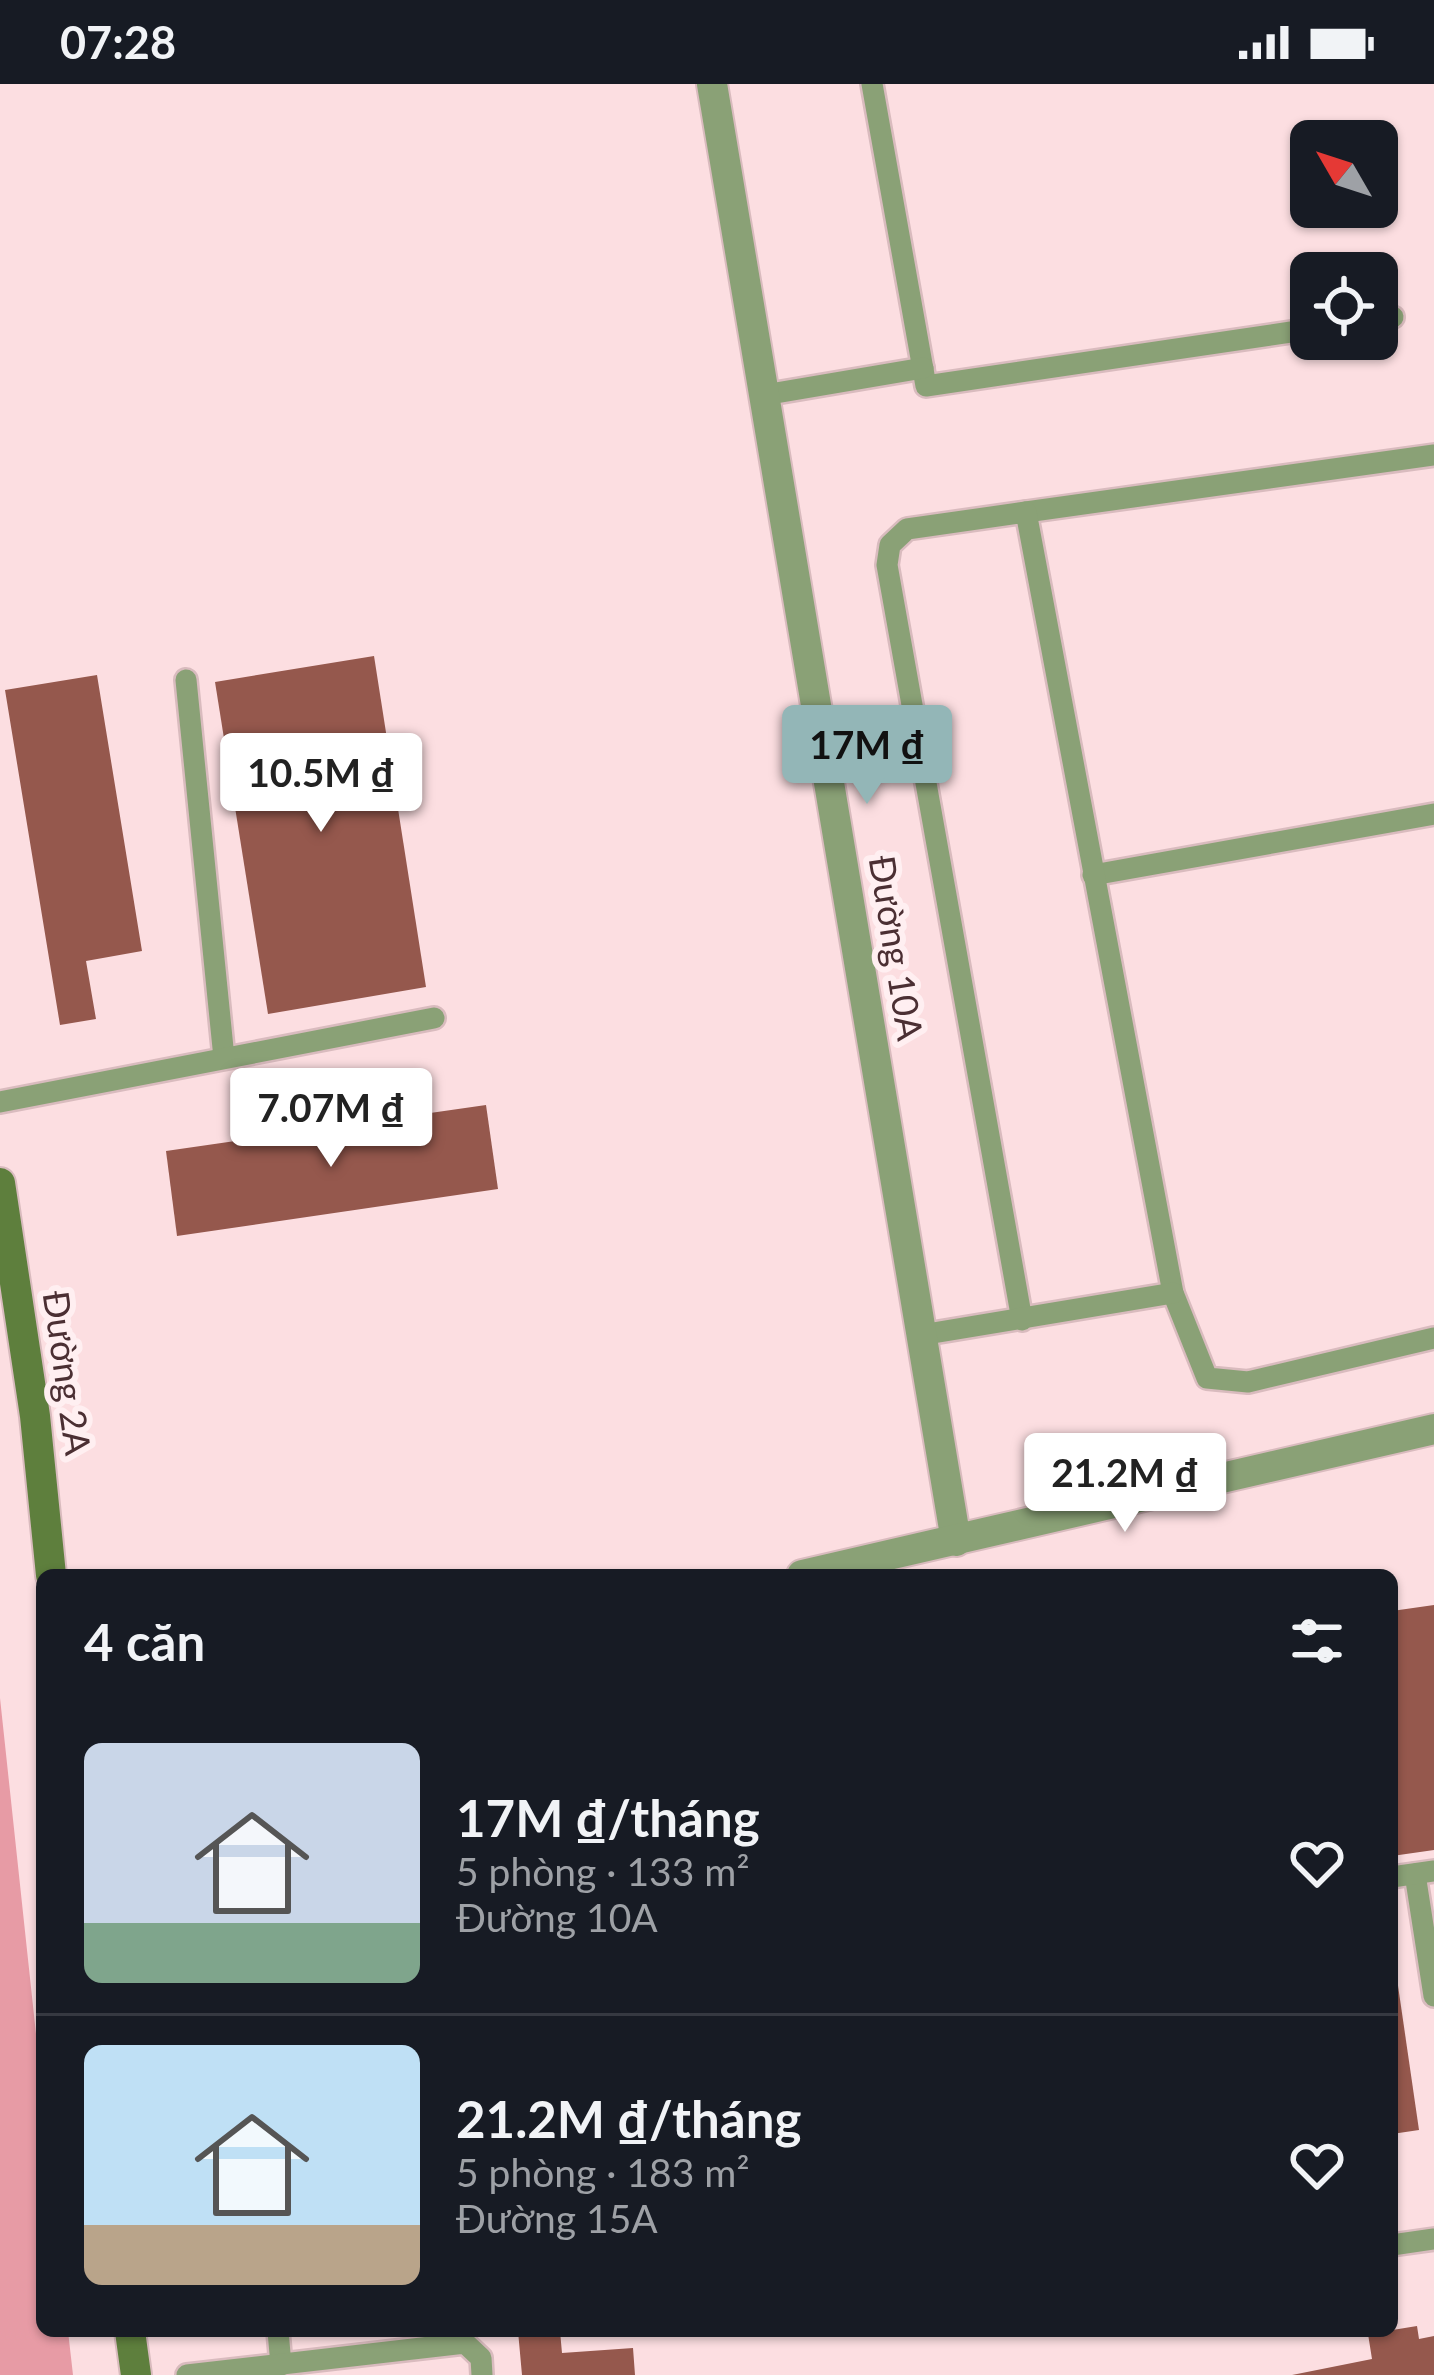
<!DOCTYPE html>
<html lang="vi">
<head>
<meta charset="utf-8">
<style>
	body { margin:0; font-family:Lato,sans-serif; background:#20242c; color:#f1f3f6; height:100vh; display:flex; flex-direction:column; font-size:45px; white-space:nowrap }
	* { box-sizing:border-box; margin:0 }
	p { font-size:39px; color:#9ea1a6 }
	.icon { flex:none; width:66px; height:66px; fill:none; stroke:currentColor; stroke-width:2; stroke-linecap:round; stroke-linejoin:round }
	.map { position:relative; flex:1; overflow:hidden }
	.details { position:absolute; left:36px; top:1485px; width:1362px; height:768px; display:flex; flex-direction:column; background:#171b24; border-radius:18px; box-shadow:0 3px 9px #0004 }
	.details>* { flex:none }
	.needle { width:78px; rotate:309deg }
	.controls { position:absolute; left:1290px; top:36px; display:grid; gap:24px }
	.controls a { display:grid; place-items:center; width:108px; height:108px; border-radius:18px; background:#171b24; box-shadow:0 3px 9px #0004; font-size:60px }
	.price { position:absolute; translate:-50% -102px; padding:0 27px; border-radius:12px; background:#fff; color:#222; font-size:39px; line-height:78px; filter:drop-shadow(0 3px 6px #0008) }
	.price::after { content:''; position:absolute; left:50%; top:72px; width:36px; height:27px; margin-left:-18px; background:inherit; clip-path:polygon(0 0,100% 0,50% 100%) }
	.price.on { background:#93b6b7; color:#111 }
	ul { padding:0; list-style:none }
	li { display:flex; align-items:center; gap:36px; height:300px; padding:0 48px }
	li+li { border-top:3px solid #363941 }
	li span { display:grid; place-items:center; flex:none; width:336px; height:240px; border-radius:18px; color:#555 }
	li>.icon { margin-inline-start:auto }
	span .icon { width:144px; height:144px; fill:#fffc; stroke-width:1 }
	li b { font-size:51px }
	h2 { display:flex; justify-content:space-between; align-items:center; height:144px; padding:0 48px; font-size:51px }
	.status { display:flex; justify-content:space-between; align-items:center; height:84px; padding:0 60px; background:#171b24; direction:ltr }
	.status svg { height:33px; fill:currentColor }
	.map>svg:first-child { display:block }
	.green { fill:#e79ba5 }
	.building { fill:#95584d }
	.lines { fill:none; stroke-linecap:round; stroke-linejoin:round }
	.lane-casing { stroke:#d9bbbe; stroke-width:26 }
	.street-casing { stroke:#d9bbbe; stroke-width:34 }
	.secondary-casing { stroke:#d9bbbe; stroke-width:34 }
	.lane { stroke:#8aa176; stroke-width:21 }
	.street { stroke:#8aa176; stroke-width:30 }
	.secondary { stroke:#5e7f3d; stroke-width:30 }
	.labels { text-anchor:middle; stroke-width:12; stroke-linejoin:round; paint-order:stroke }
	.street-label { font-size:36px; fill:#4b2f33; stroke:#ffeff1 }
</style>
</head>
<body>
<div class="status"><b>07:28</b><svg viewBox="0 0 49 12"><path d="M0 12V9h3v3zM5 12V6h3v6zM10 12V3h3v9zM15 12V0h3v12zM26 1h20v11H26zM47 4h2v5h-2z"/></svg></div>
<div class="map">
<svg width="1434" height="2291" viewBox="0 0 1434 2291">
	<rect width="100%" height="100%" fill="#fcdee1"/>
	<polygon class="green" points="0,1614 42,2006 42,2247 68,2247 73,2291 0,2291"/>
	<g class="building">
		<polygon points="374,572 426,903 268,930 215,598"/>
		<polygon points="97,591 142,867 86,877 96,935 60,941 5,606"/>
		<polygon points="486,1021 498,1105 177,1152 166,1067"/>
		<polygon points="1434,1521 1434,1766 1392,1772 1392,1527"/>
		<polygon points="1395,1881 1419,2046 1392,2050 1392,1882"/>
		<polygon points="1417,2242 1419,2255 1434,2252 1434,2291 1292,2291 1372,2275 1368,2250"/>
		<polygon points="518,2247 560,2247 562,2269 633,2264 635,2291 522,2291"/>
	</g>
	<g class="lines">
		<defs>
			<g id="lane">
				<polyline points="872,0 926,302 1311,245"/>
				<polyline points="1377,235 1393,233"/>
				<polyline points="764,311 923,284"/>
				<polyline points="1026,428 1434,371"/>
				<polyline points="186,596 224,974"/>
				<polyline points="1093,791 1434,730"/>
				<polyline points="0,1018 434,934"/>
				<polyline points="1022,1236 887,481 890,461 907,445 1026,428 1173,1209 1207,1294 1248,1298 1434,1254"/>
				<polyline points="921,1251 1173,1209"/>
				<polyline points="1415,1790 1434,1912"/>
				<polyline points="1392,1793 1434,1787"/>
				<polyline points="1392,2161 1434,2155"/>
				<polyline points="278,2247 281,2281"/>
				<polyline points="187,2291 465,2259 481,2274 482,2291"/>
			</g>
			<g id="street">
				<polyline points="712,0 956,1457"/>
				<polyline points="802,1491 1434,1345"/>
			</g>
			<g id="secondary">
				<polyline points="0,1099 35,1332 51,1491"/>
				<polyline points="130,2247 136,2291"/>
			</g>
		</defs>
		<use href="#lane" class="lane-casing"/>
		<use href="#street" class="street-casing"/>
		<use href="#secondary" class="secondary-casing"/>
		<use href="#lane" class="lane"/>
		<use href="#street" class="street"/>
		<use href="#secondary" class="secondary"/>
	</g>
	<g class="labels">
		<g class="street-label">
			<text transform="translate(896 864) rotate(81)" y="13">Đường 10A</text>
			<text transform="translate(67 1289) rotate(82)" y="13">Đường 2A</text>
		</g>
	</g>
</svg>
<div class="controls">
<a><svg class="needle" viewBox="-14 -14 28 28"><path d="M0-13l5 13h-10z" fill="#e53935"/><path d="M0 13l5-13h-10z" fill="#9ea1a6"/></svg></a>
<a><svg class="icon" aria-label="locate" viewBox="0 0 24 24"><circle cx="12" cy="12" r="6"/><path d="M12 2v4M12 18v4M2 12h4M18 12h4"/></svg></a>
</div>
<b class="price on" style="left:867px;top:723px">17M ₫</b>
<b class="price" style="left:321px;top:751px">10.5M ₫</b>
<b class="price" style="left:331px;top:1086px">7.07M ₫</b>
<b class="price" style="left:1125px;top:1451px">21.2M ₫</b>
<section class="details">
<h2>4 căn<svg class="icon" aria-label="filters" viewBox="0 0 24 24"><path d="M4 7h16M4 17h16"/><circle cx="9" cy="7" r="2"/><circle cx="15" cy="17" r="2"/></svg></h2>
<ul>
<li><span style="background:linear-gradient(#c9d6e8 75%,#7fa58c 0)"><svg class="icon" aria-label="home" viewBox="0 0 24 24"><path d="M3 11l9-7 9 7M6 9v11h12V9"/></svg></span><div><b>17M ₫/tháng</b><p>5 phòng · 133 m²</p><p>Đường 10A</p></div><svg class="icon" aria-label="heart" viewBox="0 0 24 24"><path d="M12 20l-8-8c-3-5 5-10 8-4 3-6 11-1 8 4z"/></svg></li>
<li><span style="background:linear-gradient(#bfe0f5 75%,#b9a48a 0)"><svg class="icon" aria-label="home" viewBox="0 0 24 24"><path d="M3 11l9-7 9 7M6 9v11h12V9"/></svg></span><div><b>21.2M ₫/tháng</b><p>5 phòng · 183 m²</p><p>Đường 15A</p></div><svg class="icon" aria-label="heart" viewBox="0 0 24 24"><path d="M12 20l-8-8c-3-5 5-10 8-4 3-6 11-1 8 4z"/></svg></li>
</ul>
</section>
</div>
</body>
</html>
